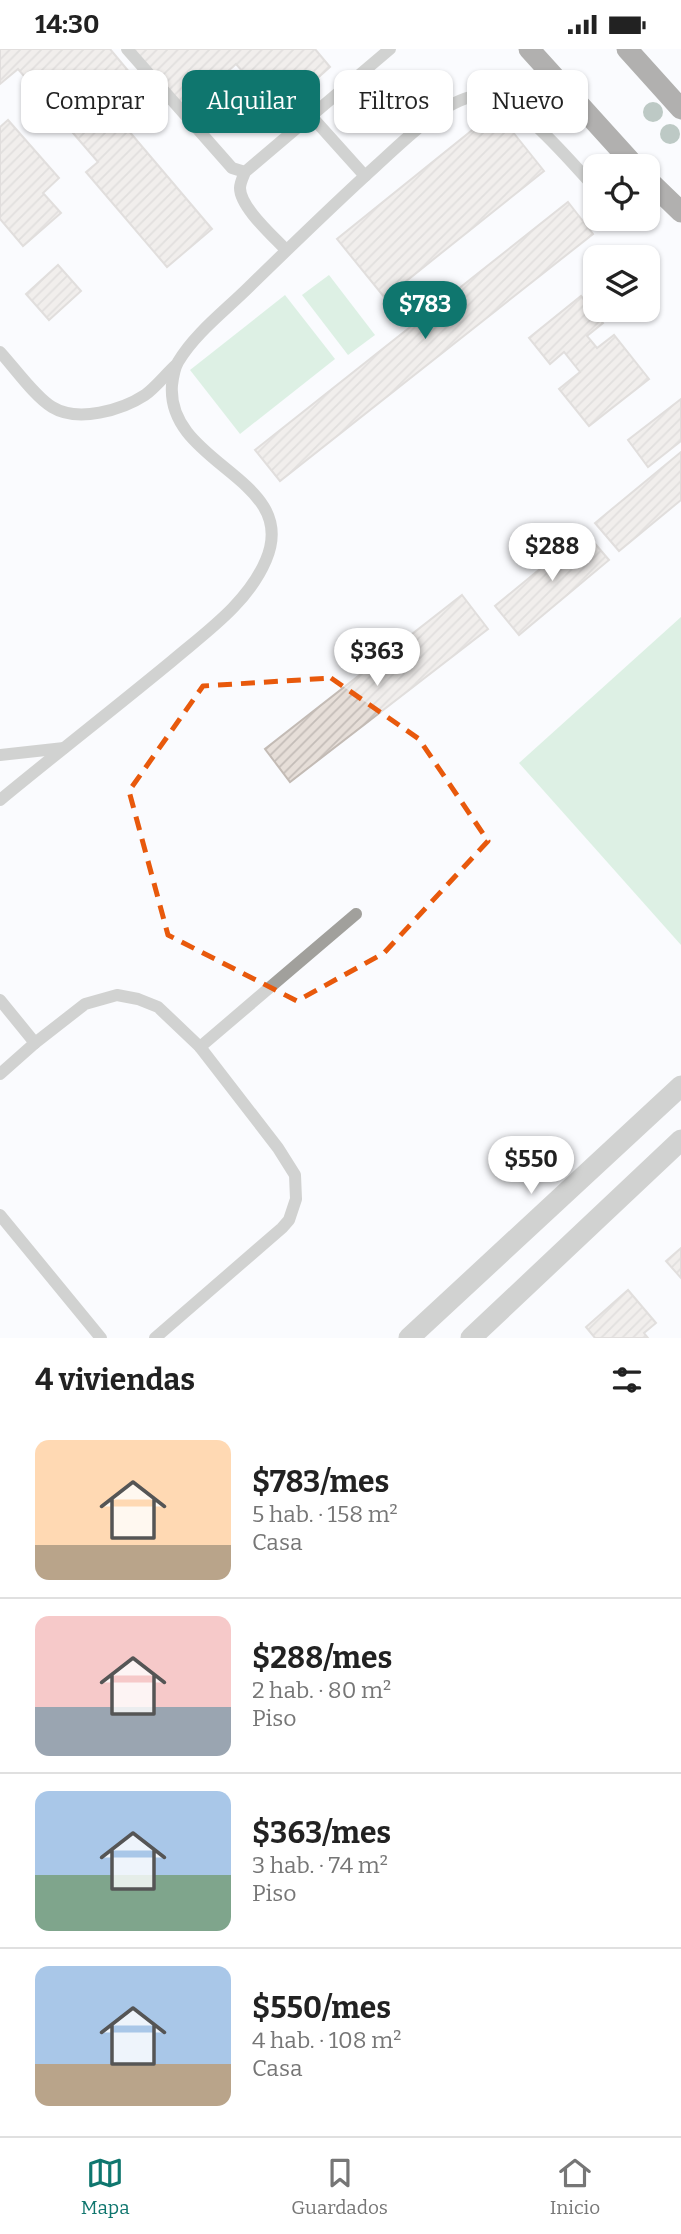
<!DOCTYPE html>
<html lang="es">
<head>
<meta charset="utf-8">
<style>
	body { margin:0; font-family:Bitter,serif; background:#f2f2f2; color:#222; height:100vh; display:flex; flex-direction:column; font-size:26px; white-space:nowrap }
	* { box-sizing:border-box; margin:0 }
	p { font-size:23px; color:#767676 }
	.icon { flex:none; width:38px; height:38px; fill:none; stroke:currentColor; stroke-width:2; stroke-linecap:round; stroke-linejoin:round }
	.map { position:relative; height:1289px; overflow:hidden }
	.sheet { display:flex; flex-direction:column; background:#fff; flex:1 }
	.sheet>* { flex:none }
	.guide { position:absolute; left:21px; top:21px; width:640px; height:63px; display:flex; gap:14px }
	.controls { position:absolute; left:583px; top:105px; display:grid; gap:14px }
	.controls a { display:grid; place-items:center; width:77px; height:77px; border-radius:14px; background:#fff; box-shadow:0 2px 5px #0004; font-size:35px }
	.price { position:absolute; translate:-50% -60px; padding:0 16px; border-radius:24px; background:#fff; color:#222; font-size:23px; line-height:46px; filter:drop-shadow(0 2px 4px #0008) }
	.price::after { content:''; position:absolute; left:50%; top:42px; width:21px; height:16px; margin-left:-10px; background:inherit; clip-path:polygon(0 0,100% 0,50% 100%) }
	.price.active { background:#0f766e; color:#fff }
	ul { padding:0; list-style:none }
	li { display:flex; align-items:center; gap:21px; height:175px; padding:0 35px }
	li+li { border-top:2px solid #e0e0e0 }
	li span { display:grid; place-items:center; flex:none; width:196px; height:140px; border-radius:14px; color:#555 }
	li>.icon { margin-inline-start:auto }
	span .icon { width:84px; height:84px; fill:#fffc; stroke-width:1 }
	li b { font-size:30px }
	h2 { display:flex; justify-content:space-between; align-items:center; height:84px; padding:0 35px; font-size:30px }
	.pill { padding:0 24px; border-radius:14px; background:#fff; box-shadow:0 2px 5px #0004; font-size:24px; line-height:63px }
	.pill.active { background:#0f766e; color:#fff }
	.status { display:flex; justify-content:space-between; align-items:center; height:49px; padding:0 35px; background:#fff; direction:ltr }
	.status svg { height:19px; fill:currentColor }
	.dock { display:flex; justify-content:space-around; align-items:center; height:98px; border-top:2px solid #e0e0e0; background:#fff; font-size:19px; color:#767676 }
	.dock a { display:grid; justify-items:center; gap:4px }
	.dock .active { color:#0f766e }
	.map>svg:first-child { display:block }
	.green { fill:#bae3c6 }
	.building { fill:url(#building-hatch); stroke:#c3bbb5; stroke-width:2 }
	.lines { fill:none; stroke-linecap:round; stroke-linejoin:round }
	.lane { stroke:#a1a09c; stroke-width:12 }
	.street { stroke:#a1a09c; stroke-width:21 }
	.primary { stroke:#595650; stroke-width:21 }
	.tree { fill:#738d80 }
	.marked { fill:none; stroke:#e8590c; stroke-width:5; stroke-dasharray:14 9; stroke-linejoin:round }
</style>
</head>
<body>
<div class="status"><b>14:30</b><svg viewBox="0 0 49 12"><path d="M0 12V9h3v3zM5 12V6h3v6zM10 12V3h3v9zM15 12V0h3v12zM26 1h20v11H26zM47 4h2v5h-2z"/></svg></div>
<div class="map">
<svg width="681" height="1289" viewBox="0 0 681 1289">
	<defs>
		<pattern id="building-hatch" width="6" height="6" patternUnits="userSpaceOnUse" patternTransform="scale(1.75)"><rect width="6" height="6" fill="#e6ded8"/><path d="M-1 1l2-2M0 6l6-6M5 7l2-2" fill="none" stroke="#c4bdb8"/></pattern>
	</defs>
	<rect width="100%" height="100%" fill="#fafbfe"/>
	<g class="green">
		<polygon points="329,226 375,286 348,306 302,246"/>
		<polygon points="285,246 335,310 240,385 190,321"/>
		<polygon points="681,568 681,896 519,714"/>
	</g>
	<g class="building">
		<polygon points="0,0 110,0 140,36 111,61 212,180 167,218 86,123 98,113 18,20 0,35"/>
		<polygon points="132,0 315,0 330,18 279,64 236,15 185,61"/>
		<polygon points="496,62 544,122 385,249 337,190"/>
		<polygon points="8,71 59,129 43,144 61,164 23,197 0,170 0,78"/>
		<polygon points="568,153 593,185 280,432 255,401"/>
		<polygon points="58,216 81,242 49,271 26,245"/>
		<polygon points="581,247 603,274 587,287 597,299 614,286 649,330 589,377 559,340 580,323 564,303 550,315 529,289"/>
		<polygon points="681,350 681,392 648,418 628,391"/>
		<polygon points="681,403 681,451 619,502 595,474"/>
		<polygon points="585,483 609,511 519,586 495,557"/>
		<polygon points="462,546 488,580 290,733 265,700"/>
		<polygon points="681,1199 681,1229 666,1212"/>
		<polygon points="628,1241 656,1274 644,1284 648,1289 595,1289 586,1278"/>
	</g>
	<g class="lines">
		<g class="lane">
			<polyline points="127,0 232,119 245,123"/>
			<polyline points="312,68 365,127"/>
			<path d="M 286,201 C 273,187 240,158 240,139 C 240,134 243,128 245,123 L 390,0"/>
			<path d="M 0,303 C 14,318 35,348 52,358 C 78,374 122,361 145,346 C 156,338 166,325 176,316"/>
			<polyline points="0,706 64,699"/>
			<path d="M 0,751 C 57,704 115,659 172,612 C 206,583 248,554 266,511 C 301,429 166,416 172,336 C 173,328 174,320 178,313 C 195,284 226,261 250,237 C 291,197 333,156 376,117 C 397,98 418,77 442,61 C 455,53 471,45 486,46 C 517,48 573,115 595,139"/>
			<polyline points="0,951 35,994"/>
			<polyline points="200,998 356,865"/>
			<polyline points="0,1025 35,994 85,955 117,946 138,950 158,958 200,998 278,1099 295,1126 296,1150 289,1171 282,1179 155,1289"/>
			<polyline points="0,1166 101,1289"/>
		</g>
		<g class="street">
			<polyline points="409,1289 681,1037"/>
			<polyline points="471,1289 681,1091"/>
		</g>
		<g class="primary">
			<polyline points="529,0 635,117"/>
			<polyline points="627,0 681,60"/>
			<polyline points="648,131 681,163"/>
		</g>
	</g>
	<g class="tree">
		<circle cx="653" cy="63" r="10"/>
		<circle cx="670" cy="85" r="10"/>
	</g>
	<path d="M0 0H681V1289H0ZM 331,629 L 419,690 L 488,792 L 384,904 L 297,952 L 168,886 L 129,742 L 203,637 Z" fill="#fafbfe" fill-opacity=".55" fill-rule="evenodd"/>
	<path class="marked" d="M 331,629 L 419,690 L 488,792 L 384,904 L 297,952 L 168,886 L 129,742 L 203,637 Z"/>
</svg>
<div class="controls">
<a><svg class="icon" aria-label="locate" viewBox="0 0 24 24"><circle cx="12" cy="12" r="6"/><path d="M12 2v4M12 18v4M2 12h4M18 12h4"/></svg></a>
<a><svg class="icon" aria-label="layers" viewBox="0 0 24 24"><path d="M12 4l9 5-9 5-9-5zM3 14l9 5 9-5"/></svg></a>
</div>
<b class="price active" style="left:425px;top:292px">$783</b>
<b class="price" style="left:552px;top:534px">$288</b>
<b class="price" style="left:377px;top:639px">$363</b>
<b class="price" style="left:531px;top:1147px">$550</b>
<div class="guide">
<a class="pill">Comprar</a>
<a class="pill active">Alquilar</a>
<a class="pill">Filtros</a>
<a class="pill">Nuevo</a>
</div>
</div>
<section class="sheet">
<h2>4 viviendas<svg class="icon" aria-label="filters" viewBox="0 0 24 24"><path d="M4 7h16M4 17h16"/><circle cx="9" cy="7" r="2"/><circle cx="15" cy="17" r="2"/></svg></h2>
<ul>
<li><span style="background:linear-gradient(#ffd9b3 75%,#b9a48a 0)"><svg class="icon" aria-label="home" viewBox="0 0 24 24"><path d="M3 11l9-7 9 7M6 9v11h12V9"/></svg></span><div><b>$783/mes</b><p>5 hab. · 158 m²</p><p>Casa</p></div></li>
<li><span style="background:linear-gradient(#f6c9c9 65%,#9aa5b1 0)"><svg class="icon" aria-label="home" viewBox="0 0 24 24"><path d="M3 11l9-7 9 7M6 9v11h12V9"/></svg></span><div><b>$288/mes</b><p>2 hab. · 80 m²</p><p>Piso</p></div></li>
<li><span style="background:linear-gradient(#a9c7e8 60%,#7fa58c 0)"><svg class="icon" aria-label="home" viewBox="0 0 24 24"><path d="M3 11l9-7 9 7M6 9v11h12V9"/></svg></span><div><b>$363/mes</b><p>3 hab. · 74 m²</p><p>Piso</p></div></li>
<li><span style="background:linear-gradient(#a9c7e8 70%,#b9a48a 0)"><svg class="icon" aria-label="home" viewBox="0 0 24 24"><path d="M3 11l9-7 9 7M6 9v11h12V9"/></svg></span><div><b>$550/mes</b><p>4 hab. · 108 m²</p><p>Casa</p></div></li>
</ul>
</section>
<nav class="dock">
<a class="active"><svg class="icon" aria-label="map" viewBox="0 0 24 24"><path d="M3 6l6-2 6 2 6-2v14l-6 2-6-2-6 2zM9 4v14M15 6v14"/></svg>Mapa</a>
<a><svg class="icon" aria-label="saved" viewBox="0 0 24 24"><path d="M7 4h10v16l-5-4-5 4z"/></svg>Guardados</a>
<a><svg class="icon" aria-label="home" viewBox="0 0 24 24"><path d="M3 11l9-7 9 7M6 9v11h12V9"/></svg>Inicio</a>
</nav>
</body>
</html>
